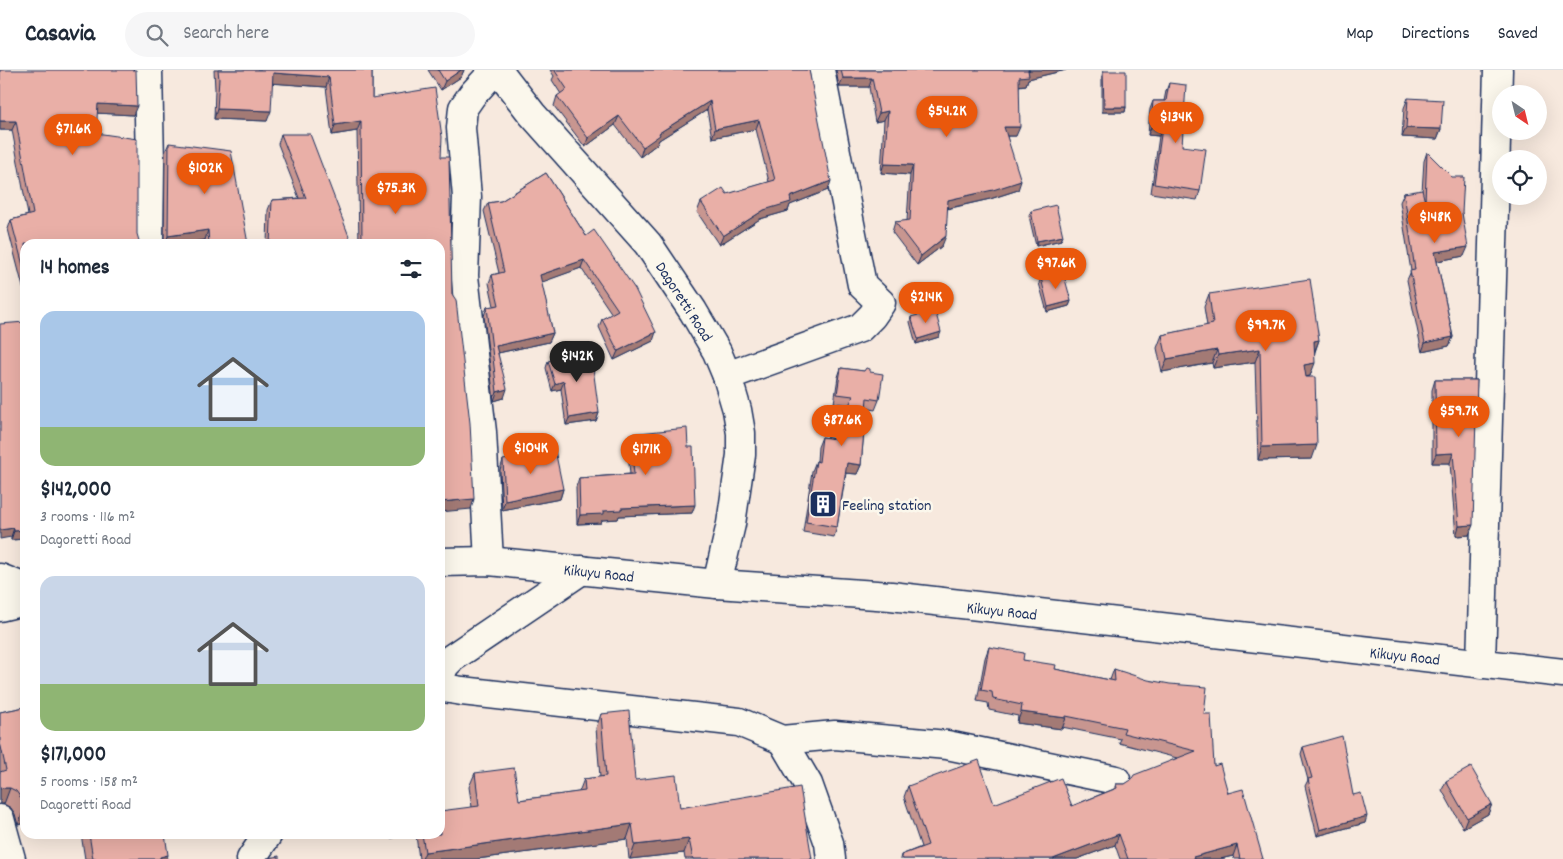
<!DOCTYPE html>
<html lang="en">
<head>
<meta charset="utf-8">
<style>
	body { margin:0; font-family:Dekko,sans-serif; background:#f6f6f7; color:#1f2937; height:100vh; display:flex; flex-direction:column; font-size:19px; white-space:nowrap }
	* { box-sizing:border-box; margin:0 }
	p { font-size:16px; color:#747a83 }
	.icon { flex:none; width:28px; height:28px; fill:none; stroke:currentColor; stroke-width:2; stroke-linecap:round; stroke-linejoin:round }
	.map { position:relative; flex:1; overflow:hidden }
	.sheet { position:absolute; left:20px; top:169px; width:425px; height:600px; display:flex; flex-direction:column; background:#fff; border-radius:15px; box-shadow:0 5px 20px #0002 }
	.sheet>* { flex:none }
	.needle { width:32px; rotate:145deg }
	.buttons { position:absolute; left:1492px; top:15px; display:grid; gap:10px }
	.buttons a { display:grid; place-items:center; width:55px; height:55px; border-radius:50%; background:#fff; box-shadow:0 5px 20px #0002; font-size:25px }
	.price { position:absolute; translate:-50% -42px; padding:0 11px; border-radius:18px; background:#ea580c; color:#fff; font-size:16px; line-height:32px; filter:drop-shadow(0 1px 2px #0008) }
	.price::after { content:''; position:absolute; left:50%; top:30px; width:15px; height:11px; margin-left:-8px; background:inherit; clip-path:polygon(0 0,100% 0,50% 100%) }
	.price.active { background:#222; color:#fff }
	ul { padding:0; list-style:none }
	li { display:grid; align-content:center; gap:10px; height:265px; padding:0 20px }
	li span { display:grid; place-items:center; height:155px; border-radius:15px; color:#555 }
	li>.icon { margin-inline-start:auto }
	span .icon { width:90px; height:90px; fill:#fffc; stroke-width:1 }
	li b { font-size:21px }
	h2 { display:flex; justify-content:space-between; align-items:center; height:60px; padding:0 20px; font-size:21px }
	header { display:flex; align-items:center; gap:30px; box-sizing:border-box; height:70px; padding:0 25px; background:#fff; border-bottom:1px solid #e0e1e3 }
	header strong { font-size:24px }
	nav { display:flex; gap:28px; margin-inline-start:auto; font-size:18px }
	.search { width:350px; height:45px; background:#f6f6f7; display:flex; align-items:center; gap:12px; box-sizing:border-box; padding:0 18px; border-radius:28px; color:#747a83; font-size:19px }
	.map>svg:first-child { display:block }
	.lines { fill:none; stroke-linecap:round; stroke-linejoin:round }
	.minor-casing { stroke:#1b2f5e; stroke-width:31 }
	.major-casing { stroke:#1b2f5e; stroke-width:31 }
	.minor { stroke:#fbf7ec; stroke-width:28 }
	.major { stroke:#fbf7ec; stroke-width:28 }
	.wall { fill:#c89690; stroke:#1b2f5e }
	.shaded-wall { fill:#a37a75; stroke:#1b2f5e }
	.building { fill:#e9afa7; stroke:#1b2f5e }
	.labels { text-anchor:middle; stroke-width:5; stroke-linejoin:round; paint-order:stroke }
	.street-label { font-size:16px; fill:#1b2f5e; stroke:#fbf7ec }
	.poi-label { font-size:16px; fill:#1b2f5e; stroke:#fbf7ec; text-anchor:start }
</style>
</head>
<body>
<header>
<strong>Casavia</strong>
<div class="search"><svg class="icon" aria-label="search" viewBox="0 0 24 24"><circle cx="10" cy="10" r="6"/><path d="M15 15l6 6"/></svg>Search here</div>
<nav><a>Map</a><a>Directions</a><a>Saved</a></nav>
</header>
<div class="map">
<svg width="1563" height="789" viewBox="0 0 1563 789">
	<rect width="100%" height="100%" fill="#f7e9de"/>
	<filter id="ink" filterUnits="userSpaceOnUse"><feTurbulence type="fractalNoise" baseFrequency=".02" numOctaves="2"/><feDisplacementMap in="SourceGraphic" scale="10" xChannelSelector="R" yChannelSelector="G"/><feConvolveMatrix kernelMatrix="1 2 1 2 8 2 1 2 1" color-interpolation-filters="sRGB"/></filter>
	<g filter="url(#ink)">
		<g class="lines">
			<defs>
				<g id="minor">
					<polyline points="148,0 150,93 149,174"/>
					<polyline points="727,306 860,258 872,246 881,233 862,215 820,0"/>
					<polyline points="489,491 482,362 464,206 467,127 461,58 463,38 472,25 495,0"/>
					<polyline points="0,508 25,518"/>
					<polyline points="1481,594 1498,0"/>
					<polyline points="440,606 445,595 452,588 582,500"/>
					<polyline points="440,614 444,618 462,621 739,652 782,670 835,665 947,675 1116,710"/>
					<polyline points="782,670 808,714 829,773 831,789"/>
					<polyline points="0,749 11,789"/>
					<polyline points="251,789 268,764"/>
				</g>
				<g id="major">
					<polyline points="498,0 532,44 648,174 693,241 717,282 727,306 737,340 741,363 741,385 731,454 717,514"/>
					<polyline points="440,492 489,491 717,514 891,526 1563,603"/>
					<polyline points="0,537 25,531"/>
				</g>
			</defs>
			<use href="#minor" class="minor-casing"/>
			<use href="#major" class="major-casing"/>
			<use href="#minor" class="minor"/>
			<use href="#major" class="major"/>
		</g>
		<g class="wall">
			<polygon points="0,0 133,45 97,43 25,174 25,225 8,159 11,150 28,145 12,60 0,60"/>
			<polygon points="214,0 372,0 372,28 441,87 471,439 440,174 359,174 357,61 332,65 326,17 272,13 267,51 214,49 215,19"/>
			<polygon points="428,0 464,0 461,7 441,20"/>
			<polygon points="550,0 809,0 828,120 790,135 788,141 760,149 719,175 697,142 701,132 769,112 756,59 712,68 707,40 659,70 657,74 640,87 615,55 585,77 554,36 557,26 561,24 552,10 554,6"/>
			<polygon points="836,0 1066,0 1028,9 1026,15 1019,16 1016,66 1007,66 1018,120 990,129 947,139 942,176 917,195 892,162 895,152 907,151 910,105 881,103 884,50 875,52 869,17 839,17"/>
			<polygon points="1103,1 1126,37 1125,42 1102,42 1102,6"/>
			<polygon points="1169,13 1182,76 1200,121 1197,130 1151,123 1159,66 1148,65 1150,39 1153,31 1164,31 1166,21"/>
			<polygon points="1408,28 1441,59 1437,69 1402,67 1404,38"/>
			<polygon points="281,64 352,174 267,174 268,140 272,130 299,128 278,74"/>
			<polygon points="169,73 248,174 205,174 205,170 177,174 164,174 165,82"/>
			<polygon points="1427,82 1462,143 1464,186 1437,191 1453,267 1449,276 1422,282 1407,210 1411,201 1400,132 1404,123 1422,122 1424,91"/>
			<polygon points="546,103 653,271 614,290 599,257 602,249 612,244 581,198 541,212 553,263 549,272 498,283 504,328 494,331 484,246 487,237 494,236 489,213 492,205 499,203 484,141 488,133 501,131"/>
			<polygon points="1031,141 1063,166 1061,170 1036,176 1029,146"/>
			<polygon points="1041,208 1071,231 1069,236 1047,242 1039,213"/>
			<polygon points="1209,224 1319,270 1315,282 1310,306 1306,307 1312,389 1258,390 1255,292 1213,298 1212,293 1162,302 1157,278 1162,265 1207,256 1204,237"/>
			<polygon points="911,247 939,267 916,274 910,252"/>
			<polygon points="25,252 25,469 11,470 11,467"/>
			<polygon points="548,291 599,343 596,351 566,355 561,319 552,321 546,298"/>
			<polygon points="841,298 870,302 879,330 875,340 866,338 861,395 857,404 846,403 837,457 834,467 803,462 812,401 816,391 817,391 818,377 822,367 835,369 849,335 834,333 838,307"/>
			<polygon points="1435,310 1477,310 1469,465 1456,466 1450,393 1432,393 1432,320"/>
			<polygon points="630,364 692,443 619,446 618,449 602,450 601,453 577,454 576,417 579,408 630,404 627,373"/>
			<polygon points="503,390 563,419 560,429 502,440 500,400"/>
			<polygon points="989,577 1023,590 1055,599 1110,610 1114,599 1204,644 1214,696 1263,789 1234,789 1233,786 1220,789 1120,789 1115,775 1077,789 900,789 901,785 921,777 904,727 908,716 994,734 1072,736 1114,719 1116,714 1125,714 1177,688 1119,673 1121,669 1062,657 1062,659 1017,653 1018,646 989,640 988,633 977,631 985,588"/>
			<polygon points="25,637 25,753 18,755 15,744 11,738 4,734 0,734 0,642"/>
			<polygon points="601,644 635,710 680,738 812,789 685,789 684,783 629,789 627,769 477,789 419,789 416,765 391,768 390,764 440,764 472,737 469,717 475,703 519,730 579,722 584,709 600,707 596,658"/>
			<polygon points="1303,677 1353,725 1365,753 1317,766 1305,716 1308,710 1301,684"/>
			<polygon points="1446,711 1492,734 1488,744 1463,758 1442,720"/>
			<polygon points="81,764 165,764 167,789 85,789"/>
		</g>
		<g class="shaded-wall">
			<polygon points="461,0 464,0 461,7 441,20 445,11"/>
			<polygon points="1028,0 1066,0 1028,9 1026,15 1015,16 1019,7"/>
			<polygon points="273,3 329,7 326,17 269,13"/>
			<polygon points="843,8 872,8 869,17 839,17"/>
			<polygon points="710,31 707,40 659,70 657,74 640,87 643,77 659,63"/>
			<polygon points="98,34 137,36 133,45 95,43"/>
			<polygon points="1104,37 1126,37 1125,42 1102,42"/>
			<polygon points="217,39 271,41 267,51 214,49"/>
			<polygon points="888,41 884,50 875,52 879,43"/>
			<polygon points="619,46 615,55 585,77 588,68"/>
			<polygon points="759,50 756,59 712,68 715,59"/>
			<polygon points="0,51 16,51 12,60 0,60"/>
			<polygon points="361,51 357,61 332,65 335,55"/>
			<polygon points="1004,57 1020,57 1016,66 1001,66"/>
			<polygon points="1151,57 1162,58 1159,66 1148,65"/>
			<polygon points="1406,58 1441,59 1437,69 1402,67"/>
			<polygon points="884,94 913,95 910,105 881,103"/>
			<polygon points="831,111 828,120 790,135 788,141 760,149 719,175 723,166 764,140 790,127"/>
			<polygon points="1021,111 1018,120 990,129 945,139 948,130"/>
			<polygon points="208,160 205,170 177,174 165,174 168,166"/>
			<polygon points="946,166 942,176 917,195 921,186"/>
			<polygon points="1063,166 1061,170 1036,176 1037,171"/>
			<polygon points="1468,177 1464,186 1432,192 1435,182"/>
			<polygon points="584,190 581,198 537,214 540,205"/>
			<polygon points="1071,231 1069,236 1047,242 1048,237"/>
			<polygon points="656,262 653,271 614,290 618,281"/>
			<polygon points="941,262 939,267 916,274 918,269"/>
			<polygon points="553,263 549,272 493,284 496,276"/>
			<polygon points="1453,267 1449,276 1422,282 1425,273"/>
			<polygon points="1319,270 1314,283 1314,271"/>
			<polygon points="1260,279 1255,292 1213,298 1218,285"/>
			<polygon points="1217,280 1212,293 1162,302 1167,289"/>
			<polygon points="1315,293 1310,306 1300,308 1304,295"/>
			<polygon points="564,311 561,319 552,321 555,314"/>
			<polygon points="507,319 504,328 494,331 497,322"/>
			<polygon points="599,343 596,351 566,355 569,348"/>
			<polygon points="1317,375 1312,389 1258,390 1262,377"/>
			<polygon points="1453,383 1450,393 1432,393 1436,384"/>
			<polygon points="847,393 861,395 857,404 844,403"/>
			<polygon points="563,419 560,429 502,440 505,431"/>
			<polygon points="474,429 471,439 440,442 440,432"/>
			<polygon points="695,435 692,443 619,446 618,449 602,450 601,453 577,454 580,445 621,438"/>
			<polygon points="1473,455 1469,465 1456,466 1459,456"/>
			<polygon points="14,458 11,467 0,469 0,460"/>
			<polygon points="25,460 25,469 11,470 14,461"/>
			<polygon points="1021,642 1066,648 1062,659 1017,653"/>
			<polygon points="2,718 10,718 4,734 0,734 0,719"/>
			<polygon points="1492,734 1488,744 1463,758 1467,748"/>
			<polygon points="25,738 25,753 18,755 24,739"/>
			<polygon points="1367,746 1365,753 1317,766 1320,760"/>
			<polygon points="632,754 627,769 477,789 422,789 425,782"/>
			<polygon points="393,764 416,764 416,765 391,768"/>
			<polygon points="1119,764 1115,775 1077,789 1053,789"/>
			<polygon points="689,769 684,783 630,789 635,775"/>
			<polygon points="1237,775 1233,786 1220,789 1192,789 1193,787"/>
			<polygon points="168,785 167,789 159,789 160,787"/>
		</g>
		<g class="building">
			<polygon points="0,0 136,0 137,36 98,34 96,63 137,69 137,164 140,174 25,174 25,203 11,150 33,144 16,51 0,51"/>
			<polygon points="218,0 372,0 372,28 435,18 442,67 441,87 449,87 452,224 456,230 470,353 474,429 440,432 440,174 362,174 361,51 335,55 329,7 273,3 271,41 217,39 219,9"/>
			<polygon points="438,0 461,0 445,11"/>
			<polygon points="557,0 809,0 831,111 790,127 791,132 764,140 723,166 701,132 723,118 727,124 775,110 759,50 715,59 710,31 659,63 660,65 643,77 619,46 588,68 557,26 567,19 555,1"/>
			<polygon points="841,0 1030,0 1028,0 1029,6 1019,7 1020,57 1004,57 1021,111 993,120 948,130 946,166 921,186 895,152 910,150 913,95 884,94 888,41 879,43 872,8 843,8"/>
			<polygon points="1103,1 1126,1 1126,37 1104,37"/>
			<polygon points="1169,13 1186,15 1182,76 1206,79 1200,121 1154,114 1162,58 1151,57 1153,31 1166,31"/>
			<polygon points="1408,28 1443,30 1441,59 1406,58"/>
			<polygon points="281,64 310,64 352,174 270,174 272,130 306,128"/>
			<polygon points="169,73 231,81 248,174 209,174 208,160 168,166"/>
			<polygon points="1427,82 1452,107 1464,107 1462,143 1468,177 1435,182 1453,267 1425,273 1410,201 1415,200 1404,123 1422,120 1425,132"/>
			<polygon points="546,103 586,166 594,160 635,219 656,262 618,281 602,249 618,240 584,190 540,205 553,263 496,276 507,319 497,322 487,237 499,235 492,205 504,202 488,133 501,131"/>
			<polygon points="1056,135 1063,166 1037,171 1031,141"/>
			<polygon points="1063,202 1071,231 1048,237 1041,208"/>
			<polygon points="1310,209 1319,270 1314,271 1315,293 1304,295 1306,307 1315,307 1317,375 1262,377 1260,279 1218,285 1217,280 1167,289 1162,265 1213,254 1209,224"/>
			<polygon points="935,240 941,262 918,269 911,247"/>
			<polygon points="25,252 25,460 14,461 14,458 0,460 0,254"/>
			<polygon points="588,280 593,298 599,343 569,348 564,311 555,314 548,291"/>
			<polygon points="841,298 864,301 866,298 870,299 870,302 883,304 879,330 867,328 861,395 847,393 837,457 806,452 816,391 819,392 822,367 835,369 853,326 837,324"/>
			<polygon points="1435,310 1477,310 1473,455 1459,456 1453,383 1436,384"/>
			<polygon points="687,358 688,377 693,377 695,435 621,438 621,440 604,441 604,444 580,445 579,408 634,404 630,364"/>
			<polygon points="555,380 563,419 505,431 503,390"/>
			<polygon points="989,577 1024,583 1023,590 1056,595 1055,599 1115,611 1114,599 1148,610 1170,614 1207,617 1204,644 1211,644 1214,696 1220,694 1228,723 1243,719 1263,789 1240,789 1237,775 1193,787 1194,789 1128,789 1119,764 1053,789 903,789 901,785 928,775 908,716 979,690 994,734 1061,708 1072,736 1117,718 1116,714 1125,714 1131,710 1134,705 1196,681 1123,663 1125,658 1066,646 1066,648 1021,642 1022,635 993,629 992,622 981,620"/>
			<polygon points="25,637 25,738 24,739 21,728 16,721 10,718 2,718 0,719 0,702 6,700 0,672 0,642"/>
			<polygon points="629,641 635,710 676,705 680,738 800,717 812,789 693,789 689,769 635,775 632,754 425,782 422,764 440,764 440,741 479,736 475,703 514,698 519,730 585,721 584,709 606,706 601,644"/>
			<polygon points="1342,666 1353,725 1361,723 1367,746 1320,760 1308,709 1312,708 1303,677"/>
			<polygon points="1471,697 1492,734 1467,748 1446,711"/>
			<polygon points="89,764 165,764 168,785 160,787 160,789 93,789"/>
			<polygon points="279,786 279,789 267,789 267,788"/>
		</g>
	</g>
	<defs>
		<symbol id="building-square" viewBox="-11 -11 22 22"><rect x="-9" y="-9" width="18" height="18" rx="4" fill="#1b2f5e" stroke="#fbf7ec"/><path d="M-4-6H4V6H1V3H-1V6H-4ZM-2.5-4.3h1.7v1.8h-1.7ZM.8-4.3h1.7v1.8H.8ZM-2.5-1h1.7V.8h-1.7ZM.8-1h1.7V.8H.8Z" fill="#fff"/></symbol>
	</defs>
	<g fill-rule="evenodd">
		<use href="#building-square" x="807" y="418" width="32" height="32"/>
	</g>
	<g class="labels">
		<g class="street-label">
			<text transform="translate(685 231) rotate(57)" y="6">Dagoretti Road</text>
			<text transform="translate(599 502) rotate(6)" y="6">Kikuyu Road</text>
			<text transform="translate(1002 540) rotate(6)" y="6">Kikuyu Road</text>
			<text transform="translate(1405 585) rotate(6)" y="6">Kikuyu Road</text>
		</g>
		<g class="poi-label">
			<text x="842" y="440">Feeling station</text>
		</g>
	</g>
</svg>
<div class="buttons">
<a><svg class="needle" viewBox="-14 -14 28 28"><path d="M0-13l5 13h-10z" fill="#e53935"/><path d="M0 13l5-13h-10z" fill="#747a83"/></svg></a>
<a><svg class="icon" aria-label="locate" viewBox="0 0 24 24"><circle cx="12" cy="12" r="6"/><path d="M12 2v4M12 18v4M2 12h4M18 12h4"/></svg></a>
</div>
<b class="price" style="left:947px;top:68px">$54.2K</b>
<b class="price" style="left:1176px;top:74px">$134K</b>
<b class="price" style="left:73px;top:86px">$71.6K</b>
<b class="price" style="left:205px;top:125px">$102K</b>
<b class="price" style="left:396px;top:145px">$75.3K</b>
<b class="price" style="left:1435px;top:174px">$148K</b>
<b class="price" style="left:1056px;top:220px">$97.6K</b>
<b class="price" style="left:926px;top:254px">$214K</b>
<b class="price" style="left:1266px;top:282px">$99.7K</b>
<b class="price active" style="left:577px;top:313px">$142K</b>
<b class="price" style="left:1459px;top:368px">$59.7K</b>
<b class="price" style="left:842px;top:377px">$87.6K</b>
<b class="price" style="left:531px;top:405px">$104K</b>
<b class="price" style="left:646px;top:406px">$171K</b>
<section class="sheet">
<h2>14 homes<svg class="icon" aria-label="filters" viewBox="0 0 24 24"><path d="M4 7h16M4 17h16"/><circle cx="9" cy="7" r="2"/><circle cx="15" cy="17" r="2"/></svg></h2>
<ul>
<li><span style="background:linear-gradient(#a9c7e8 75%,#8fb573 0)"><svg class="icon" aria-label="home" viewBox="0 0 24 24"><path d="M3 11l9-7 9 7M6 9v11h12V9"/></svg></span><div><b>$142,000</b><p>3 rooms · 116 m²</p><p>Dagoretti Road</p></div></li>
<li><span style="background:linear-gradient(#c9d6e8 70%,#8fb573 0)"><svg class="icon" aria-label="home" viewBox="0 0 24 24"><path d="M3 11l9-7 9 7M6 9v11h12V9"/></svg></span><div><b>$171,000</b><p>5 rooms · 158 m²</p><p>Dagoretti Road</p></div></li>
</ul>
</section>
</div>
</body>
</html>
